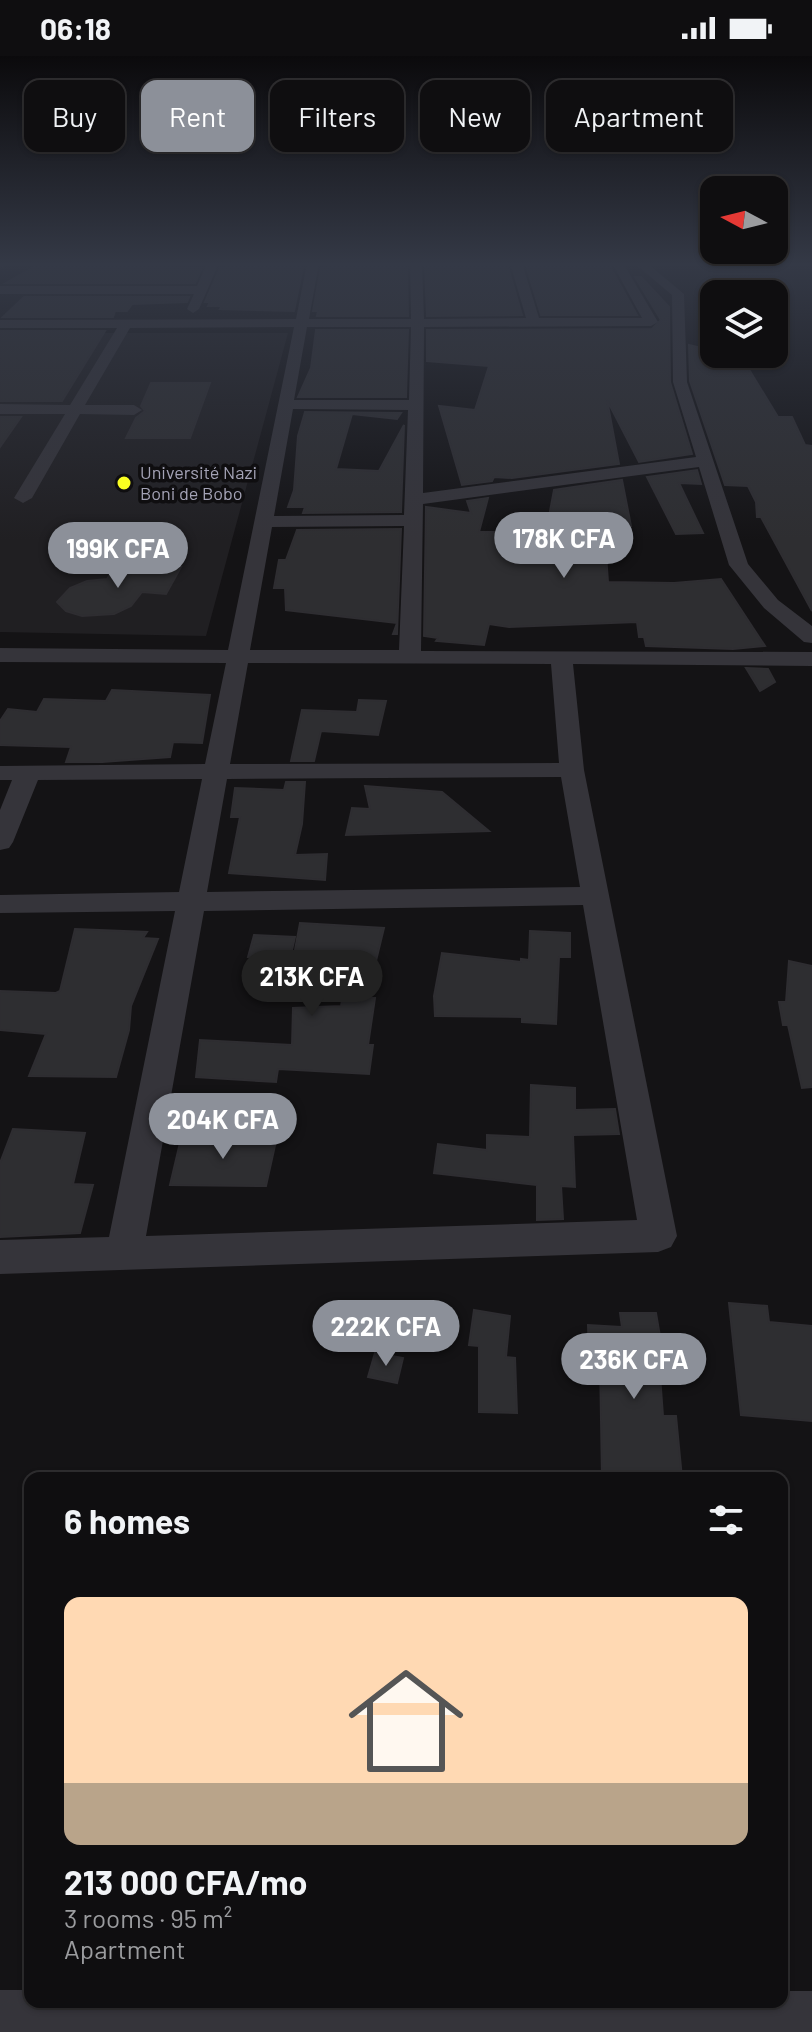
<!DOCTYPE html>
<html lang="en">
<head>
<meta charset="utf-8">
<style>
	body { margin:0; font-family:Barlow,sans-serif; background:#181719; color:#f1f3f6; height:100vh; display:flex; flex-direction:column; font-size:30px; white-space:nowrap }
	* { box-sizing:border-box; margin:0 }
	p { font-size:26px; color:#9b9c9f }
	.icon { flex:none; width:44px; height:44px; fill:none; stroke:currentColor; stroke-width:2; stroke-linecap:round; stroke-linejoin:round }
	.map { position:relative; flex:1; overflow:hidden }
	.drawer { position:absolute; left:24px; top:1416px; width:764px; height:536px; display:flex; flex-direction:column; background:#0f0e10; border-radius:16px; box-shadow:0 2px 6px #0004,0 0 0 2px #2f2e30 }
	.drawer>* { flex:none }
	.top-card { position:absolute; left:24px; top:24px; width:764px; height:72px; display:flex; gap:16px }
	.needle { width:52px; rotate:277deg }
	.fabs { position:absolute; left:700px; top:120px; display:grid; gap:16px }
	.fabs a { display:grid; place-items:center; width:88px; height:88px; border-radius:16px; background:#0f0e10; box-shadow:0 2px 6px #0004,0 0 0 2px #2f2e30; font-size:40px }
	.price { position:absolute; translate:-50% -68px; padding:0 18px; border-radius:28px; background:#8c9099; color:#fff; font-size:26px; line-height:52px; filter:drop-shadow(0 2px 4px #0008) }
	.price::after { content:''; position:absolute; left:50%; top:48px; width:24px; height:18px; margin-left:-12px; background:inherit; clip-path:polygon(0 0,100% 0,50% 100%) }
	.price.selected { background:#222; color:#fff }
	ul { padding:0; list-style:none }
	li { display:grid; align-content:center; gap:16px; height:424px; padding:0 40px }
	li+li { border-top:2px solid #2f2e30 }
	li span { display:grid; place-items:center; height:248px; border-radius:16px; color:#555 }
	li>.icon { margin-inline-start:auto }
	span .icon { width:144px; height:144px; fill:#fffc; stroke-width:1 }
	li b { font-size:34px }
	h2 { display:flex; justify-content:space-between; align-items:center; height:96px; padding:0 40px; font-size:34px }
	.chip { padding:0 28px; border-radius:16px; background:#0f0e10; box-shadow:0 2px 6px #0004,0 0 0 2px #2f2e30; font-size:28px; line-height:72px }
	.chip.selected { background:#8c9099; color:#fff }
	.status { display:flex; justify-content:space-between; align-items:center; height:56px; padding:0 40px; background:#0f0e10; direction:ltr }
	.status svg { height:22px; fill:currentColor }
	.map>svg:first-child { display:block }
	.built { fill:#201f22 }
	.building { fill:#2e2e31; stroke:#2e2d31; stroke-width:2 }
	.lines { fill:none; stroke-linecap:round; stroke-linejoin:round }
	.minor { fill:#35343a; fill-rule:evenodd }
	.poi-dot { fill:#faff21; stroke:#0f0e10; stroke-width:3 }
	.labels { text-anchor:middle; stroke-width:7; stroke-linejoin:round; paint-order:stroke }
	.far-poi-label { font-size:18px; fill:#a4a3b6; stroke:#0f0e10; text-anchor:start }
</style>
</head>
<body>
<div class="status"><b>06:18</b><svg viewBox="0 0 49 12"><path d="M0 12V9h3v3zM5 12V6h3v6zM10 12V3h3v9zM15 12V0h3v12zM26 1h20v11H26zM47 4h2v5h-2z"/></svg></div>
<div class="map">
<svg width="812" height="1976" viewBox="0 0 812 1976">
	<rect width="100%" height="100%" fill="#141315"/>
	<polygon class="built" points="0,277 288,277 206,580 0,576"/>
	<g class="building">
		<polygon points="41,207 148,207 141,211 202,212 195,227 6,227"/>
		<polygon points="348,207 407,207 408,260 317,260 318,255 313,255 321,212 346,210"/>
		<polygon points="425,207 507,208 522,259 427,260"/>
		<polygon points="585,207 609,209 637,259 541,259 526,209"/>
		<polygon points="245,210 303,211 294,255 220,253 222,250 208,250 210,246 205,246 220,212"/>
		<polygon points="635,221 641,221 669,251 670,326 692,398 639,406 607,344 619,408 512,422 494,421 492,425 462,429 439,350 475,354 489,310 427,305 427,274 652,273 661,264"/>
		<polygon points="24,241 189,241 187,246 132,248 127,255 115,255 113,261 3,261"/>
		<polygon points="316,274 408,274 406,341 298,341 311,312"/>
		<polygon points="0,275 105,275 62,345 0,345"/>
		<polygon points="689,289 714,295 714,298 742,302 778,361 792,361 805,389 812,390 812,555 761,461 757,461 756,446 748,430 725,429 690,325"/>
		<polygon points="151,327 210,327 190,382 126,382 136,362 145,355 141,350"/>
		<polygon points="305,356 401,357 397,363 352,358 336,413 379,415 404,369 401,456 303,457 305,451 288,451 294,434 298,380"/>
		<polygon points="0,361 21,361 0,391"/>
		<polygon points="697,414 701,428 679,427 703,477 676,478 647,421"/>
		<polygon points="622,424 631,470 604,470 608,526 674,527 721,523 765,590 733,593 646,590 644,581 639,581 637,566 509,571 489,568 484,589 436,585 438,582 424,580 426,451 471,457 467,445 488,442 479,476 500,476 501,491 539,492 540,487 544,487 554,434"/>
		<polygon points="401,473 397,578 393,578 397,567 286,554 285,532 274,532 279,504 286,504 297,474"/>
		<polygon points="130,509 181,511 166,538 142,536 131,550 114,558 82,560 66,555 57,546 70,532 87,525 107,523 113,514 126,515"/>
		<polygon points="746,612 768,613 775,626 760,635"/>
		<polygon points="112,634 210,639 202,687 173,686 170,701 102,706 66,706 71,691 0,689 0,665 8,653 37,656 44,643 106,645"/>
		<polygon points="359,644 386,645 378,679 321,675 314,705 291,705 302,654 357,656"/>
		<polygon points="286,726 305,726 302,768 295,799 327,798 325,824 229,817 240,761 231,761 235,732 284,734"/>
		<polygon points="365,730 442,736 489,775 346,779 352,752 370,753"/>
		<polygon points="300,867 384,872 367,942 375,942 368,989 373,989 369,1018 278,1013 276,1026 196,1021 200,984 292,989 293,952 341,950 350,902 294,899"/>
		<polygon points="75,873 147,876 143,882 158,883 131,950 129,974 116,1021 29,1020 46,978 0,974 0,935 56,937 60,935"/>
		<polygon points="530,875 570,877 570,901 559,901 556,968 522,966 522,961 435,960 434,940 442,897 521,906 521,903 529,904"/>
		<polygon points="254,879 295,881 290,903 248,901"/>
		<polygon points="789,905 812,910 812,1031 802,1032 788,969 783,969 779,946 786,946"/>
		<polygon points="531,1029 575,1032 575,1054 615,1053 619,1078 573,1079 575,1131 561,1130 563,1163 537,1164 537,1129 434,1117 438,1088 487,1094 487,1079 530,1081"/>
		<polygon points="13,1073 85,1077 73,1128 93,1129 80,1177 0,1181 0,1107"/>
		<polygon points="182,1078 276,1085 266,1130 170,1129"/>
		<polygon points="729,1247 767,1250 769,1266 812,1270 812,1365 741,1359"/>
		<polygon points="474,1254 510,1260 506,1301 515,1302 517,1357 479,1356 479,1290 469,1289"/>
		<polygon points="620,1257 656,1257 662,1292 658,1292 663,1360 676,1360 682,1422 602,1422 600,1306 589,1306 588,1269 622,1271"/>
		<polygon points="375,1297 403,1302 397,1327 368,1321"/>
	</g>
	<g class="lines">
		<g class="minor">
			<polygon points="0,207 9,207 0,212"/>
			<polygon points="207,207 219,207 199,253 193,257 187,253 194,238 0,238 0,230 197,230"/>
			<path d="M 307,207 L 319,207 L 309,263 L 411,263 L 410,207 L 422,207 L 424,263 L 526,262 L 510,207 L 522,207 L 539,262 L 642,262 L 612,207 L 623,207 L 658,266 L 651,270 L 424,271 L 423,437 L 696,401 L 673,326 L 672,239 L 634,207 L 647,207 L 684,238 L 687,326 L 748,508 L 778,544 L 812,570 L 812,587 L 804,586 L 764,552 L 729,509 L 699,411 L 423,448 L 421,595 L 812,596 L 812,610 L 573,608 L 584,714 L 677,1180 L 671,1191 L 658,1196 L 0,1218 L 0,1184 L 109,1181 L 175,855 L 0,857 L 0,839 L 179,836 L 202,723 L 38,724 L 13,786 L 9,792 L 0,794 L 0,754 L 12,724 L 0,724 L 0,710 L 205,708 L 226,607 L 0,606 L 0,592 L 228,594 L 294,271 L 130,272 L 85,349 L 134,349 L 142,354 L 134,359 L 80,358 L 32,442 L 23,447 L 14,442 L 65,358 L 0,358 L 0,348 L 70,349 L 117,272 L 0,272 L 0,264 L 296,263 ZM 307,271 L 411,271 L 409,344 L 294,344 ZM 293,353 L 408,354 L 404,459 L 274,460 ZM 404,470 L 399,594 L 250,594 L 272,471 ZM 248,607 L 551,608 L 559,707 L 230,708 ZM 561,721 L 580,831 L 207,836 L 227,723 ZM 583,849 L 637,1164 L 146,1180 L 204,855 Z"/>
			<polygon points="0,1934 30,1934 30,1946 782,1946 782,1935 812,1935 812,1976 0,1976"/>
		</g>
	</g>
	<linearGradient id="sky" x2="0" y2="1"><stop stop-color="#0b0a0c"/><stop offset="0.43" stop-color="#343946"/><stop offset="1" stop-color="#343946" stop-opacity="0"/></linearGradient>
	<rect width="812" height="484" fill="url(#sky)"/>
	<circle class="poi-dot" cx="124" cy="427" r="8"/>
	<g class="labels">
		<g class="far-poi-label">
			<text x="140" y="423">Université Nazi<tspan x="140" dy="21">Boni de Bobo</tspan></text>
		</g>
	</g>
</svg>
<div class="fabs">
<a><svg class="needle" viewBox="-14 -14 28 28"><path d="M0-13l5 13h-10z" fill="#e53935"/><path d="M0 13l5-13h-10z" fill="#9b9c9f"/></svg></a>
<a><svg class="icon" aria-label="layers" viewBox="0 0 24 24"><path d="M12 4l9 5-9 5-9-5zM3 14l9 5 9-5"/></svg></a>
</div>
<b class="price" style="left:564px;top:524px">178K CFA</b>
<b class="price" style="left:118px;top:534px">199K CFA</b>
<b class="price selected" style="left:312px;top:962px">213K CFA</b>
<b class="price" style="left:223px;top:1105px">204K CFA</b>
<b class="price" style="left:386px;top:1312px">222K CFA</b>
<b class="price" style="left:634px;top:1345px">236K CFA</b>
<div class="top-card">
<a class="chip">Buy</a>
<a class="chip selected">Rent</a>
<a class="chip">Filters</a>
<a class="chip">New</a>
<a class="chip">Apartment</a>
</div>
<section class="drawer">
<h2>6 homes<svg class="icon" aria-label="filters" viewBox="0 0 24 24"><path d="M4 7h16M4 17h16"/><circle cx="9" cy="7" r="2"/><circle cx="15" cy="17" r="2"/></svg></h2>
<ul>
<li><span style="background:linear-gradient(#ffd9b3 75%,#b9a48a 0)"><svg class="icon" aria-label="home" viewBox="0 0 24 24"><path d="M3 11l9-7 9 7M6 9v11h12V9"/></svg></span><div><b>213 000 CFA/mo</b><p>3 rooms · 95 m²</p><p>Apartment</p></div></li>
</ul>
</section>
</div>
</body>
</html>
